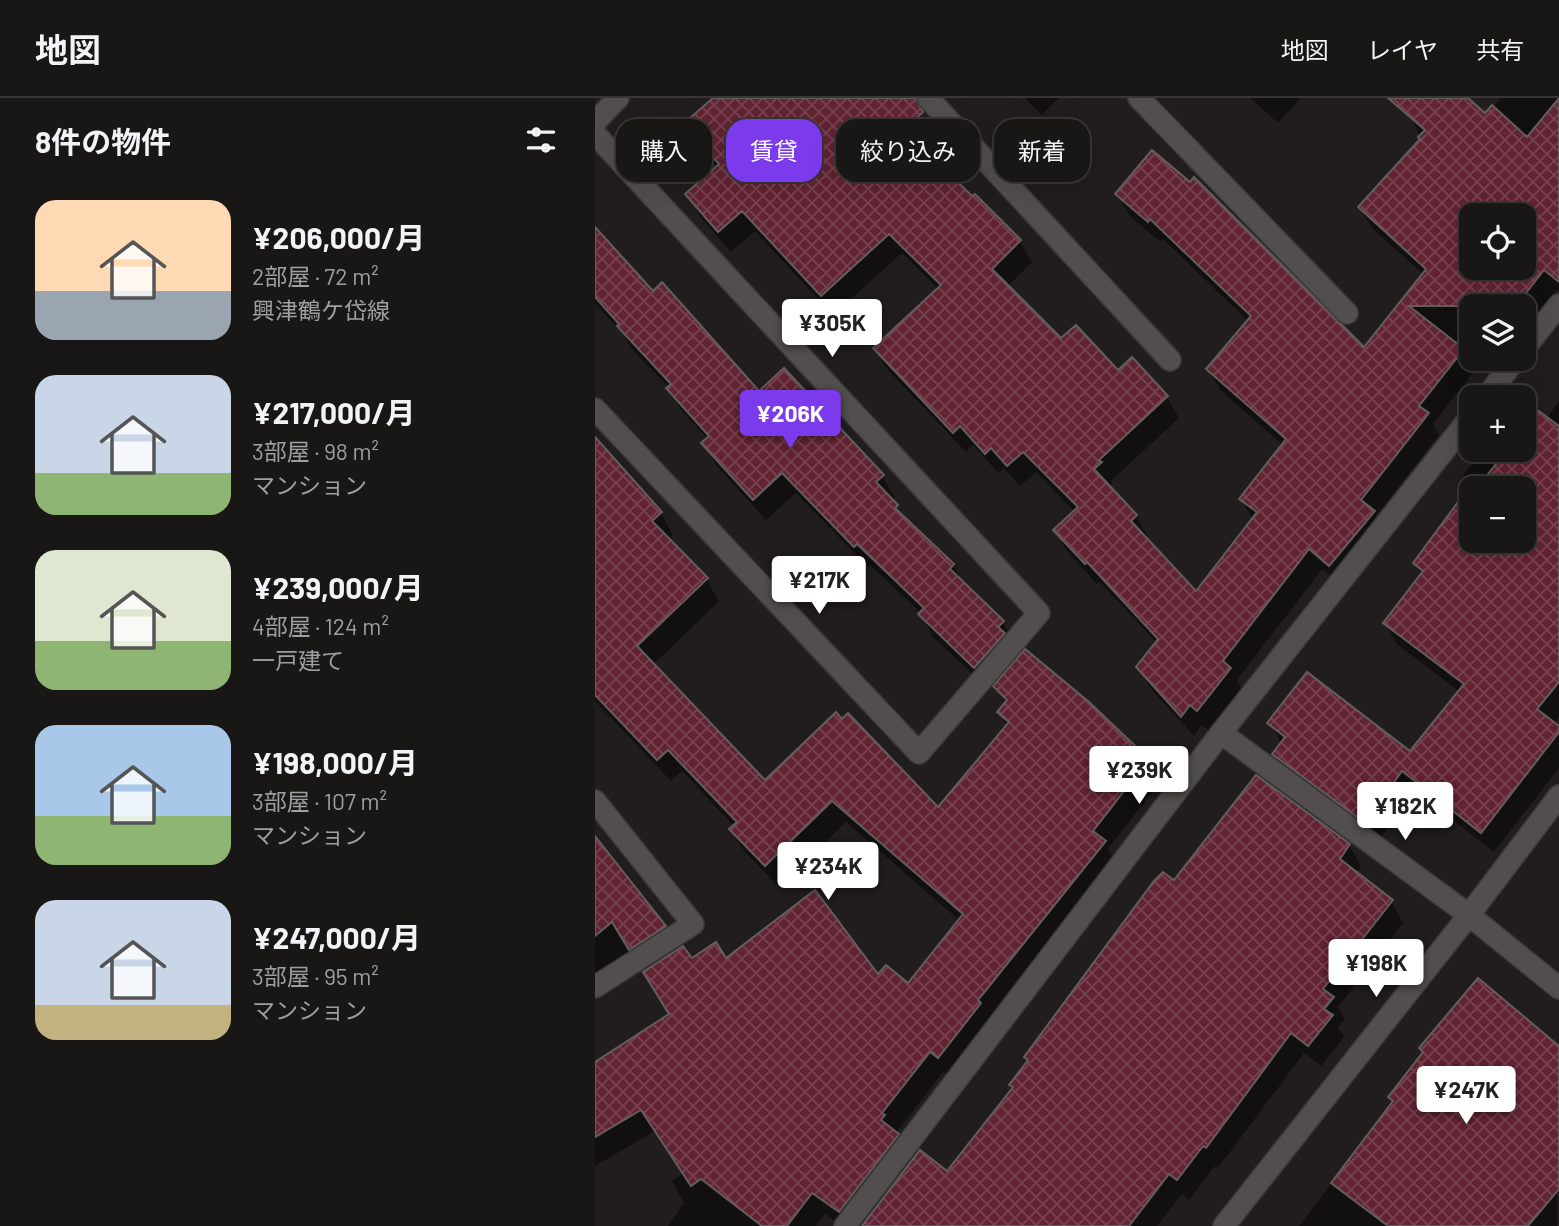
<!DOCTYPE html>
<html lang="ja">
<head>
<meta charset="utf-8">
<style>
	body { margin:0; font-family:Barlow,"Noto Sans JP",sans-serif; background:#262323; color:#f1f3f6; height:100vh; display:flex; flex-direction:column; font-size:26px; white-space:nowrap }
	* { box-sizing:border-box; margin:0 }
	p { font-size:23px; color:#9f9fa1 }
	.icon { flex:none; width:38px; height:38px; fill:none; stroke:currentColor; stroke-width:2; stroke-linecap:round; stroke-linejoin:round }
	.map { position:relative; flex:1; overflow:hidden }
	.panel { display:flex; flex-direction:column; background:#191616; width:595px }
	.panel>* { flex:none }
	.banner { position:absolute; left:21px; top:21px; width:665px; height:63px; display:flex; gap:14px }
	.buttons { position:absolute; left:864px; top:105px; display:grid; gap:14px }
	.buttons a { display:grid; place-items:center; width:77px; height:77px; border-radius:14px; background:#191616; box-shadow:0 7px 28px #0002,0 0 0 2px #373535; font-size:35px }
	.price { position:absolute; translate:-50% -60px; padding:0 16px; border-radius:7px; background:#fff; color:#222; font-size:23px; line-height:46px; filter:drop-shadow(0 2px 4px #0008) }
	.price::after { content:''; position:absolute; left:50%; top:42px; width:21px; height:16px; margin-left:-10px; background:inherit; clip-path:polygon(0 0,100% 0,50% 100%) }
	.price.active { background:#7c3aed; color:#fff }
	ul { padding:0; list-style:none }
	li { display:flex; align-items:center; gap:21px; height:175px; padding:0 35px }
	li span { display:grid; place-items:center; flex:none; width:196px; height:140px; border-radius:21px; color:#555 }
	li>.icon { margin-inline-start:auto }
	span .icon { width:84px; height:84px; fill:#fffc; stroke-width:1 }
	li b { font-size:30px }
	h2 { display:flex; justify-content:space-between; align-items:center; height:84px; padding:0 35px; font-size:30px }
	.pill { padding:0 24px; border-radius:21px; background:#191616; box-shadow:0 7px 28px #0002,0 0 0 2px #373535; font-size:24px; line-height:63px }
	.pill.active { background:#7c3aed; color:#fff }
	header { display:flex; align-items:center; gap:42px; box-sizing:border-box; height:98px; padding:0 35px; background:#191616; border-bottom:2px solid #373535 }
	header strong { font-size:33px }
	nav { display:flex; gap:38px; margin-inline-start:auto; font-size:24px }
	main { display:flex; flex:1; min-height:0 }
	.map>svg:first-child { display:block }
	.shadow { fill:#0007; fill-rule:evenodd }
	.building { fill:url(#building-cross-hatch); stroke:#625e5e; stroke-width:2; fill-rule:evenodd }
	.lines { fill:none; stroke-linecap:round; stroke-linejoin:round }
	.minor-casing { stroke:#3b3839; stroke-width:24 }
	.minor { stroke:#524e4e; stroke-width:21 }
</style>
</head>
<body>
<header>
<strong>地図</strong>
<nav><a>地図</a><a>レイヤ</a><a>共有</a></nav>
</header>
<main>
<section class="panel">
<h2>8件の物件<svg class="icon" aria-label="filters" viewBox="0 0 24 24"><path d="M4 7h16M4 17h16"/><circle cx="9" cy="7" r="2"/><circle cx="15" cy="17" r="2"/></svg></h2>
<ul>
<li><span style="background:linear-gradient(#ffd9b3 65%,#9aa5b1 0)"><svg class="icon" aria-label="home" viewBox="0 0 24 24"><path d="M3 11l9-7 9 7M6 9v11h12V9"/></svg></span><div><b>¥206,000/月</b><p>2部屋 · 72 m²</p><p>興津鶴ケ岱線</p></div></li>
<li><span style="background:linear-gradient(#c9d6e8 70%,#8fb573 0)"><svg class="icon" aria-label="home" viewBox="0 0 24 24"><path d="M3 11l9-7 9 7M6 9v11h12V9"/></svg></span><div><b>¥217,000/月</b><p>3部屋 · 98 m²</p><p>マンション</p></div></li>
<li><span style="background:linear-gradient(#dfe7d0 65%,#8fb573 0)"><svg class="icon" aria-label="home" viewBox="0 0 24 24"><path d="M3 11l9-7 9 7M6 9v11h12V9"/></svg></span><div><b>¥239,000/月</b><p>4部屋 · 124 m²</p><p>一戸建て</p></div></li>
<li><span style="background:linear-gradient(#a9c7e8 65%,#8fb573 0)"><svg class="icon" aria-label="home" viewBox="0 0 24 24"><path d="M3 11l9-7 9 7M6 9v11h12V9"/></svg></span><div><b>¥198,000/月</b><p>3部屋 · 107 m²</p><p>マンション</p></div></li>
<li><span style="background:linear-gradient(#c9d6e8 75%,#c2b280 0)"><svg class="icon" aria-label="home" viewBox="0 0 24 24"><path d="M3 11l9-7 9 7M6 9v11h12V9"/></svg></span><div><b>¥247,000/月</b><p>3部屋 · 95 m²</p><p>マンション</p></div></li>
</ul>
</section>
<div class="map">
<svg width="964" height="1128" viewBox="0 0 964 1128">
	<defs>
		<pattern id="building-cross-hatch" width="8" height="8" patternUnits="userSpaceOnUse" patternTransform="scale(1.75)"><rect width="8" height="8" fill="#622332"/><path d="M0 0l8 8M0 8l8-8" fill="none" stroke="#784350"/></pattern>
	</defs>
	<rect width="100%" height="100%" fill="#211d1e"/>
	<g class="shadow">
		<path d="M 120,0 L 308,0 L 325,17 L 337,38 L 324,50 L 377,101 L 380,98 L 425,143 L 437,164 L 412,189 L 466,242 L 572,299 L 584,320 L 516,383 L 517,386 L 514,389 L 541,418 L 553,439 L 550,441 L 601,496 L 658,422 L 646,401 L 688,347 L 625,292 L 613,271 L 654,224 L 568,141 L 565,144 L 534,117 L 522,96 L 769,252 L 829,177 L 777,130 L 765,109 L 827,42 L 815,18 L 831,0 L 870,0 L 890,18 L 906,0 L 964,0 L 964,193 L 962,192 L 929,234 L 929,208 L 877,208 L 877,261 L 908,261 L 897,275 L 885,266 L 838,326 L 844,337 L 781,418 L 791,435 L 747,487 L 727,471 L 642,582 L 647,592 L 615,633 L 607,627 L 599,638 L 555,590 L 543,569 L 562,545 L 505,484 L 502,486 L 472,453 L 460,432 L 480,414 L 441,374 L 425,388 L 409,370 L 403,375 L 378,347 L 371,354 L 292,271 L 280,251 L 344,192 L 307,155 L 238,217 L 160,133 L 136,154 L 104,117 L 92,96 L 123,70 L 103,48 L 91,27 ZM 877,117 L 929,117 L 929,170 L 877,170 Z"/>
		<polygon points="430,0 464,0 446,17"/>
		<polygon points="655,0 706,0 683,25"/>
		<polygon points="0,132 58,196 164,295 189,273 287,378 300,400 296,403 308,420 358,467 370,488 407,524 420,545 392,590 337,538 326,515 275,467 273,469 201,395 171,422 121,367 109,345 113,341 86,312 74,290 36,250 28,236 0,205"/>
		<path d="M 964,303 L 964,619 L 958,626 L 964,631 L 964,670 L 899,754 L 819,692 L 783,744 L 691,677 L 679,656 L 687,646 L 675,625 L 816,655 L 865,594 L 802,546 L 790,525 L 827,477 L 820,465 L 876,389 L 869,376 L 888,352 L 895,352 L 907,361 L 914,352 L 929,352 ZM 877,390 L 929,390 L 929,443 L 877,443 Z"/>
		<polygon points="0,343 66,415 78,437 73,442 111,481 124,503 58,567 170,684 343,711 413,629 404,614 411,606 401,588 552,662 565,684 513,751 522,767 356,980 348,974 301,1035 315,1059 248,1128 230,1116 221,1128 73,1128 89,1105 77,1083 88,1075 60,1033 0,1068 0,966 76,917 97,863 131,863 283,879 313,887 365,823 251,724 184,789 149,753 136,731 139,728 87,673 76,683 0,603"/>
		<polygon points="754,747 766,768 761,776 796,803 808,825 743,909 750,921 743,929 749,939 726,968 709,955 623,1070 620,1068 594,1102 587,1096 562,1128 292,1128 353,1076 418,991 416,987 434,964 431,960 579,784"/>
		<polygon points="0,754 70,829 82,850 48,872 40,859 0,887"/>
		<polygon points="964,949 962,1128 704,1128 798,1005 795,999 829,956 826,951"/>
	</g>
	<g class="building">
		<path d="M 118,0 L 320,0 L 328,14 L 309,32 L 377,98 L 380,96 L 426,142 L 397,171 L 466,240 L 481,227 L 523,272 L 537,259 L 573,298 L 504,362 L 507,364 L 499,371 L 542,417 L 536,423 L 601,493 L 662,414 L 644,401 L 691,341 L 611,271 L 656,218 L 555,121 L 553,124 L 520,96 L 557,52 L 595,84 L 599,79 L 769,249 L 831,171 L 763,109 L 825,41 L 823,39 L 830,32 L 793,0 L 873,0 L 890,15 L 897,7 L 932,39 L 964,0 L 964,184 L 949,172 L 921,208 L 814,208 L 869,251 L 824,308 L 834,315 L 766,402 L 780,413 L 734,468 L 714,451 L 628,563 L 636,570 L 602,613 L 595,607 L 586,619 L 541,569 L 563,541 L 492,464 L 490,466 L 458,432 L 483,409 L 428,354 L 412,368 L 396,350 L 390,356 L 365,328 L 358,335 L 278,250 L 346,187 L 294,136 L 226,198 L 147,113 L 123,134 L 90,96 L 124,66 L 88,26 ZM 877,117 L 929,117 L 929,170 L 877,170 Z"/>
		<polygon points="0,129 58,193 67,184 164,293 189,270 289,377 281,384 303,407 300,410 359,466 355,471 409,523 403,529 410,535 379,570 323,516 329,510 262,446 259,449 187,375 158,402 106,345 114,338 71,290 76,286 22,228 24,226 0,199"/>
		<polygon points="929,302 964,328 964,584 942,611 964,628 964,634 886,735 807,673 770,725 677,656 690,639 672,625 712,574 815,653 869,586 788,525 828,473 818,465 877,385 877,443 929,443 929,390 882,390 912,352 929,352"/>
		<polygon points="0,339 67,414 57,423 113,480 42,548 170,682 241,614 247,621 253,615 343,709 414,624 402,614 412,602 398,588 430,551 494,604 554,661 498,733 511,743 383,902 386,905 343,960 335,954 287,1015 290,1017 286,1022 304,1036 244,1114 217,1095 192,1128 167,1128 106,1081 96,1088 46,1012 0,1039 0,964 74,916 48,874 88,848 97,860 121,844 131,860 220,792 283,876 291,867 313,885 368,816 237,703 170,768 134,731 142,724 73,652 62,662 0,597"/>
		<polygon points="661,677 755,746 745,761 798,802 728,891 739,899 729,911 738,917 713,948 696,935 611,1050 608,1048 582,1082 574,1076 534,1128 267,1128 325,1052 352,1073 418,989 414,987 433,962 429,959 559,783 568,774 579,782"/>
		<polygon points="0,738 71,828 34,852 17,824 0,838"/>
		<polygon points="883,880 964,948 964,1091 933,1128 793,1128 736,1085 798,1003 793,999 828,954 824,950"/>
	</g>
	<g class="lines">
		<defs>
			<g id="minor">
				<polyline points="333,0 575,262"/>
				<polyline points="544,0 752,215"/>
				<polyline points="0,24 23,0"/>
				<polyline points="0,36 444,515 324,655 0,311"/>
				<polyline points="929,251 964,207"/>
				<polyline points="891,299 921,261"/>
				<polyline points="626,635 874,817 964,890"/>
				<polyline points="0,703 98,826 0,889"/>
				<polyline points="250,1128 626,635 877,317"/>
				<polyline points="629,1128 874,817 964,698"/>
			</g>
		</defs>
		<use href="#minor" class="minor-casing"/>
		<use href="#minor" class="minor"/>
	</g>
</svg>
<div class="buttons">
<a><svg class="icon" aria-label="locate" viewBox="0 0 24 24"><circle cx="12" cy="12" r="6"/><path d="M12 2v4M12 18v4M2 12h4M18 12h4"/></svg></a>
<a><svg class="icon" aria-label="layers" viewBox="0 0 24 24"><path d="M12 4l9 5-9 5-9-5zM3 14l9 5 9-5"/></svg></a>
<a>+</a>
<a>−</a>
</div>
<b class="price" style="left:237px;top:261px">¥305K</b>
<b class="price active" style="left:195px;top:352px">¥206K</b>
<b class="price" style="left:224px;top:518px">¥217K</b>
<b class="price" style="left:544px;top:708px">¥239K</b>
<b class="price" style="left:810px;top:744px">¥182K</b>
<b class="price" style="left:233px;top:804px">¥234K</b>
<b class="price" style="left:781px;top:901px">¥198K</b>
<b class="price" style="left:871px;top:1028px">¥247K</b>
<div class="banner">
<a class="pill">購入</a>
<a class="pill active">賃貸</a>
<a class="pill">絞り込み</a>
<a class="pill">新着</a>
</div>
</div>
</main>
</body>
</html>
